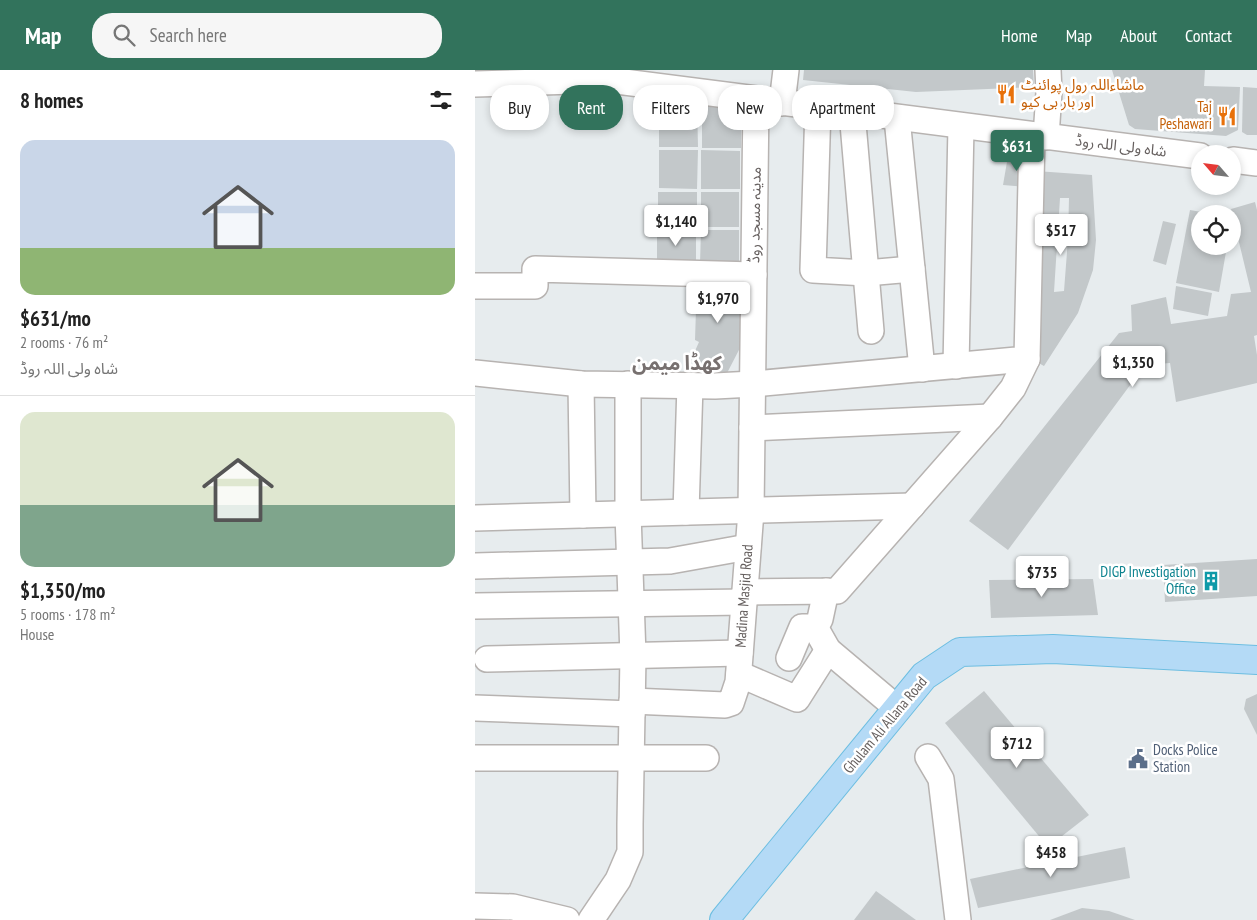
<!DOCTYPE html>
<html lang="en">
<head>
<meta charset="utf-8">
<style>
	body { margin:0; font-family:"PT Sans Narrow","Noto Sans Arabic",sans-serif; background:#f6f6f6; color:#222; height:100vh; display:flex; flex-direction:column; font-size:19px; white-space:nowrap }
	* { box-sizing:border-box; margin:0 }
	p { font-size:16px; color:#767676 }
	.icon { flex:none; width:28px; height:28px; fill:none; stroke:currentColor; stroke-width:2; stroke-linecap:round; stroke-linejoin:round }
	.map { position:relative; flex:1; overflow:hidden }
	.details { display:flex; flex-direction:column; background:#fff; width:475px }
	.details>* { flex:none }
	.hud { position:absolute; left:15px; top:15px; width:475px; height:45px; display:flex; gap:10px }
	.needle { width:32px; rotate:298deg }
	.tools { position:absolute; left:716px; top:75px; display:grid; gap:10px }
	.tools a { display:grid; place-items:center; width:50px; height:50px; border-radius:50%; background:#fff; box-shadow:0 2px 8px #0003; font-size:25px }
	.price { position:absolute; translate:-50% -42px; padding:0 11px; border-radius:5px; background:#fff; color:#222; font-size:16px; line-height:32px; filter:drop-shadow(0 1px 2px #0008) }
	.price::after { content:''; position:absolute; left:50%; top:30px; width:15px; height:11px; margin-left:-8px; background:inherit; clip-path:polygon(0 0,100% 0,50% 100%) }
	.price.selected { background:#32735c; color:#fff }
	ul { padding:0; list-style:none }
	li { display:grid; align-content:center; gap:10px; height:265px; padding:0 20px }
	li+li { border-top:1px solid #e0e0e0 }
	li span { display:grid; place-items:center; height:155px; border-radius:15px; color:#555 }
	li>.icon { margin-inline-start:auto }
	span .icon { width:90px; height:90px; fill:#fffc; stroke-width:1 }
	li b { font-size:21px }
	h2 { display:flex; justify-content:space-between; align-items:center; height:60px; padding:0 20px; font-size:21px }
	.pill { padding:0 18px; border-radius:20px; background:#fff; box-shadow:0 2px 8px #0003; font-size:18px; line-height:45px }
	.pill.selected { background:#32735c; color:#fff }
	header { display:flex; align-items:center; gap:30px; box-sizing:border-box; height:70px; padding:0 25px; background:#32735c; color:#fff }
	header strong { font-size:24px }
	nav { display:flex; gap:28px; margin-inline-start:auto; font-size:18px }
	.search { width:350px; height:45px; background:#f6f6f6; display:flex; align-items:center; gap:12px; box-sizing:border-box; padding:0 18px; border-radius:20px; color:#767676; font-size:19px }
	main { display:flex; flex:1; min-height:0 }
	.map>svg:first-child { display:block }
	.building { fill:#c3c8ca; fill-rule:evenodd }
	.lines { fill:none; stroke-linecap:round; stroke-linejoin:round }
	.minor-casing { stroke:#b7b3b1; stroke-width:28 }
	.major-casing { stroke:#6dbee1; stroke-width:30 }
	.minor { stroke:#fff; stroke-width:25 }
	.major { stroke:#b4daf6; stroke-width:28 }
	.labels { text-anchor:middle; stroke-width:5; stroke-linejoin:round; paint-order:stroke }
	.food-label { font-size:15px; fill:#c56008; stroke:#fff; text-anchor:start }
	.street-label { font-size:15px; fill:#655f5e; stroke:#fff }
	.culture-label { font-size:15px; fill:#0d838f; stroke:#fff; text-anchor:end }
	.service-label { font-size:15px; fill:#4e5e75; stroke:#fff; text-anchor:start }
	.district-label { font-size:20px; font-weight:bold; fill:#77706f; stroke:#fff }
</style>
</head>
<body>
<header>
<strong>Map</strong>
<div class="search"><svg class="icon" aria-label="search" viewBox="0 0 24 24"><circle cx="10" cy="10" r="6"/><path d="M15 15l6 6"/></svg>Search here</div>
<nav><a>Home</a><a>Map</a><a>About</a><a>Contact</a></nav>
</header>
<main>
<section class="details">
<h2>8 homes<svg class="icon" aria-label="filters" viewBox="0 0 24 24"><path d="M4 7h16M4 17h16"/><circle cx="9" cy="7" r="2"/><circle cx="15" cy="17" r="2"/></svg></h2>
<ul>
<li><span style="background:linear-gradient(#c9d6e8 70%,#8fb573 0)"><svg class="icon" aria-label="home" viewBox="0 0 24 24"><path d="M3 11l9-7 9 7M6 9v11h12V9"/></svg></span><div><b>$631/mo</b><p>2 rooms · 76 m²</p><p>شاہ ولی اللہ روڈ</p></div></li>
<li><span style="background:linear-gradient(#dfe7d0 60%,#7fa58c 0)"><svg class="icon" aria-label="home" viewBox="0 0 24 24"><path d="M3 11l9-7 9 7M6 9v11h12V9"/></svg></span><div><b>$1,350/mo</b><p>5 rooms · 178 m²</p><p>House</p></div></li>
</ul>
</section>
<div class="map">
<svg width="782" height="850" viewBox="0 0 782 850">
	<rect width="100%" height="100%" fill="#e7ecee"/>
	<g class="building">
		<polygon points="329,0 558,0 559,17 441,22 328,10"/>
		<polygon points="637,0 730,0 729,16 765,17 763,60 751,66 660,59 654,55"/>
		<polygon points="768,17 782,18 782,65 772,65 767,62"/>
		<polygon points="184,31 222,32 223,77 184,77"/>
		<polygon points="227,32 266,38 266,78 227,78"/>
		<polygon points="184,80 223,80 222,119 184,118"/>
		<polygon points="226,80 265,81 265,119 226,119"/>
		<polygon points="533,86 554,87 553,117 528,115"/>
		<path d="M 561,101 L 617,105 L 621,170 L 618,200 L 603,243 L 569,296 L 556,289 ZM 585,128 L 594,128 L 593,169 L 589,221 L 579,222 Z"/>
		<rect x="183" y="122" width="39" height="35"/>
		<rect x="226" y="122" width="38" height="35"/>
		<polygon points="780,132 782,140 782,265 779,266 782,285 782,313 701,332 695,293 670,295 533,480 494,451 644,263 657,261 656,235 691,227 696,254 752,246 756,224 776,222 756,139"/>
		<polygon points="715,140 732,143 725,144 725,176 749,176 748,181 751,182 744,222 701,213"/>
		<polygon points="688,151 701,154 691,195 678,191"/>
		<rect x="182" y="159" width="39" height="35"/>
		<polygon points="226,160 264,160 264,195 225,194"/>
		<polygon points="222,209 267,210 266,276 250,307 216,290 224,272 220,270"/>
		<polygon points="701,216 737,223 733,246 698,239"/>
		<polygon points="782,489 782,526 690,532 688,495"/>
		<polygon points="618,509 623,545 516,548 514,510"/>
		<polygon points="509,621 614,745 573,777 470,653"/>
		<polygon points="782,624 782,665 769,639 771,629"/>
		<polygon points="650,777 655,808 503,838 495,809"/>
		<polygon points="401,821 441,850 379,850"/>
		<polygon points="607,838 634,841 660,850 575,850"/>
	</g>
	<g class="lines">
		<defs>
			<g id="minor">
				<polyline points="0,14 134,10 725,86"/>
				<polyline points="307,33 311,0"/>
				<polyline points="343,37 338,200 391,203 437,199"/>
				<polyline points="377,42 396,261"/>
				<polyline points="422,48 447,299"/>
				<polyline points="571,67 574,22 573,0"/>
				<polyline points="758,90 782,93"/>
				<polyline points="0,216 60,216 60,199 279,205"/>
				<polyline points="481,296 486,56"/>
				<polyline points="0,303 106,314 240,316 278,314 552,289 557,66"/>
				<polyline points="106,314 108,445"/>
				<polyline points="277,358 515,347"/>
				<polyline points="211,442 215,315"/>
				<polyline points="0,448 437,436"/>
				<polyline points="0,496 195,491 273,477"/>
				<polyline points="270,522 362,521 515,347 538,318 552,289"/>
				<polyline points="0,536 269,532"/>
				<polyline points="340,557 353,580 423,639"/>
				<polyline points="314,588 327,557 340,557 345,549 351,521"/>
				<polyline points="12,589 265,583"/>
				<polyline points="264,604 322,629 353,580"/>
				<polyline points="157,631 250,635 256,633 263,612 276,441 281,29"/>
				<polyline points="0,638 157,644"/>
				<polyline points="453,687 466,709 483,850"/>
				<polyline points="0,688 231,688"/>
				<polyline points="0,836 38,837 92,850"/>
				<polyline points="116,850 143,810 155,782 155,754 158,586 153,444 153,314"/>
			</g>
			<polyline id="major" points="249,850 449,606 485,582 578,579 782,590"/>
		</defs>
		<use href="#minor" class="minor-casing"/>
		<use href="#major" class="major-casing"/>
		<use href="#minor" class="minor"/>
		<use href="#major" class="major"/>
	</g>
	<defs>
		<symbol id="restaurant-bare" viewBox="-9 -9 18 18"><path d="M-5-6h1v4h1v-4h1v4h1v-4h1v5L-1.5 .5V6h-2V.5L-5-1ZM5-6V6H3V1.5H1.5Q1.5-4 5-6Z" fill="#e8710a" stroke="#fff" stroke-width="2.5" paint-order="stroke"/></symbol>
		<symbol id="building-bare" viewBox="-9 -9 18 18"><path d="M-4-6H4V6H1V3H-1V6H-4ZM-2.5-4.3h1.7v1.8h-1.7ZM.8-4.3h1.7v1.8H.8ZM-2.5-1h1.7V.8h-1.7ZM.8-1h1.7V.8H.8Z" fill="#0f9aa8" stroke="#fff" stroke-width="2.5" paint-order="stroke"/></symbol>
		<symbol id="civic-bare" viewBox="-9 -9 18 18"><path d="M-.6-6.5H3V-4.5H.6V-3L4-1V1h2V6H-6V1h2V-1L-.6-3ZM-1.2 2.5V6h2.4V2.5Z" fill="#5c6f8a" stroke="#fff" stroke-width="2.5" paint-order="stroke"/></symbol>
	</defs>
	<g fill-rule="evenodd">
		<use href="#restaurant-bare" x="517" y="10" width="28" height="28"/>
		<use href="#restaurant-bare" x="738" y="32" width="28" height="28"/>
		<use href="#building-bare" x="722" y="497" width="28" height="28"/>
		<use href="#civic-bare" x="649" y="675" width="28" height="28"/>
	</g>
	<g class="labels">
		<g class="food-label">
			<text x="546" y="20">ماشاءاللہ رول پوائنٹ<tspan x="546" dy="17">اور بار بی کیو</tspan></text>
			<text x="737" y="42" text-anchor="end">Taj<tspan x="737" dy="17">Peshawari</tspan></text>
		</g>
		<g class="street-label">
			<text transform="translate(646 76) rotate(7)" y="5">شاہ ولی اللہ روڈ</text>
			<text transform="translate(280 145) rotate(-89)" y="5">مدینہ مسجد روڈ</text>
			<text transform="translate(269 526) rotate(-86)" y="5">Madina Masjid Road</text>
			<text transform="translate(410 655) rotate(-50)" y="5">Ghulam Ali Allana Road</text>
		</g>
		<g class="culture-label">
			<text x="721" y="507">DIGP Investigation<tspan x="721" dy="17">Office</tspan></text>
		</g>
		<g class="service-label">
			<text x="678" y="685">Docks Police<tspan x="678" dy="17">Station</tspan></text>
		</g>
		<g class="district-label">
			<text x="202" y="300">کھڈا میمن</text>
		</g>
	</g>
</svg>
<div class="tools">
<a><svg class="needle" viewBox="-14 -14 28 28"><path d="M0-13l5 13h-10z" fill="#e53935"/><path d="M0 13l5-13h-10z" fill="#767676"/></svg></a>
<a><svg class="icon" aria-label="locate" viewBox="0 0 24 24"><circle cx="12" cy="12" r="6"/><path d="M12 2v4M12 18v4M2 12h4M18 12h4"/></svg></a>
</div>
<b class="price selected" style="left:542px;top:102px">$631</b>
<b class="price" style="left:201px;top:177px">$1,140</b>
<b class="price" style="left:586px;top:186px">$517</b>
<b class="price" style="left:243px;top:254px">$1,970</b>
<b class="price" style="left:658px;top:318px">$1,350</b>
<b class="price" style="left:567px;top:528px">$735</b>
<b class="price" style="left:542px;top:699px">$712</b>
<b class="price" style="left:576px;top:808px">$458</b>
<div class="hud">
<a class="pill">Buy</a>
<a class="pill selected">Rent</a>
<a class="pill">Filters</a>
<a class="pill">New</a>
<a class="pill">Apartment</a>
</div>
</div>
</main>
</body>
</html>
